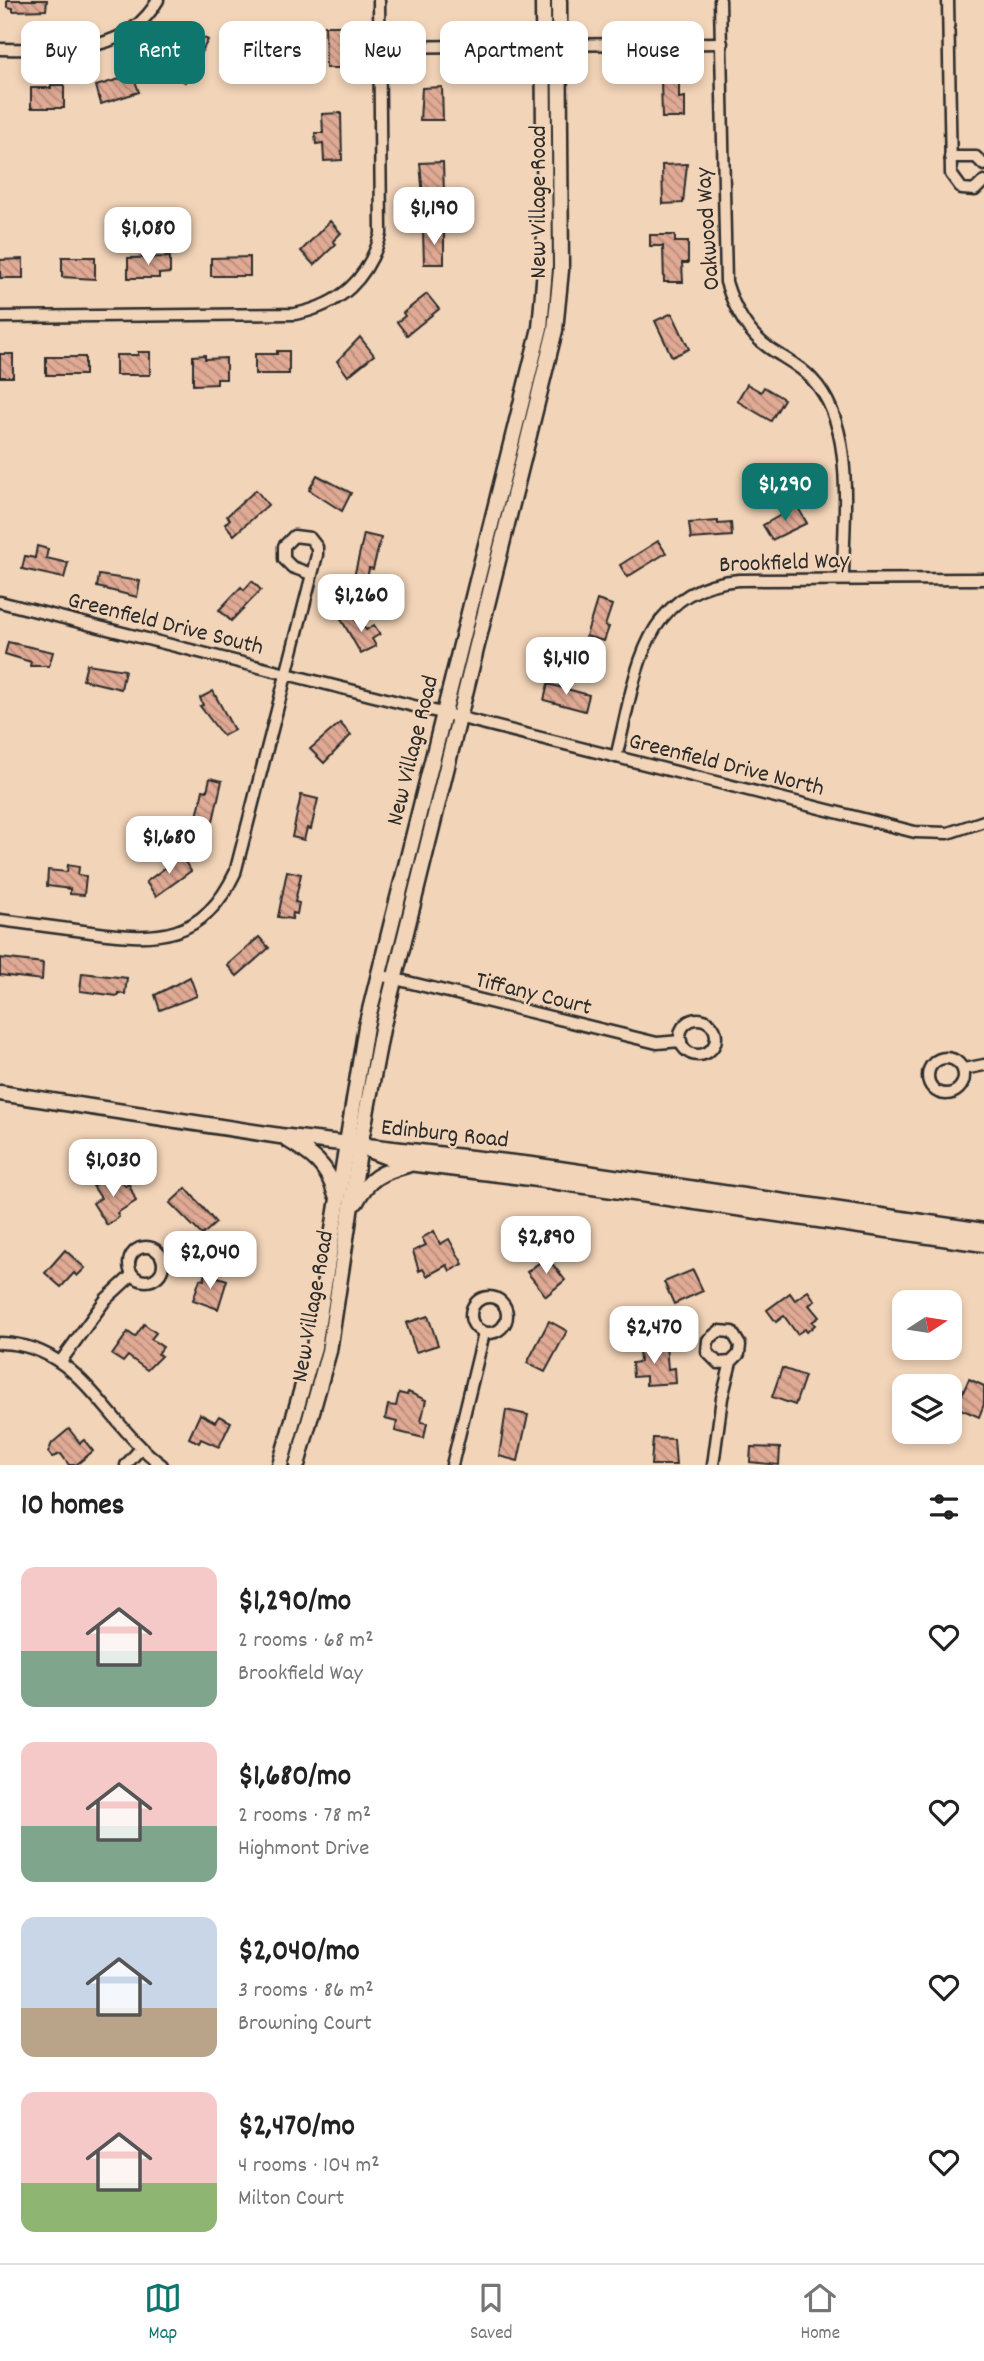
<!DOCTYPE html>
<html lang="en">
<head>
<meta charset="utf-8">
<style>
	body { margin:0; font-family:Dekko,sans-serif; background:#f2f2f2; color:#222; height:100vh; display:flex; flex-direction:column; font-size:26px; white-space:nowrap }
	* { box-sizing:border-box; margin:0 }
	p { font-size:23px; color:#767676 }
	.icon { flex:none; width:38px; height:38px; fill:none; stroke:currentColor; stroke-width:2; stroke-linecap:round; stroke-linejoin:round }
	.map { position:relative; height:1465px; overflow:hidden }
	.panel { display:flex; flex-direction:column; background:#fff; flex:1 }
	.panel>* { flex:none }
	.guide { position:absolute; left:21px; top:21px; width:943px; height:63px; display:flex; gap:14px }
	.needle { width:46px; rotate:78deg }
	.buttons { position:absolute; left:892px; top:1290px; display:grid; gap:14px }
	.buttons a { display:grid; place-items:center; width:70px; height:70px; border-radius:14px; background:#fff; box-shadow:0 4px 10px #0003; font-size:35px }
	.price { position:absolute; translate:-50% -60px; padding:0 16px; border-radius:14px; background:#fff; color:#222; font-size:23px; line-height:46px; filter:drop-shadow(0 2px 4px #0008) }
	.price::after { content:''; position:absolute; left:50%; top:42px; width:21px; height:16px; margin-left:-10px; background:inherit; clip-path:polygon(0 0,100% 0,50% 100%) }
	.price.on { background:#0f766e; color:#fff }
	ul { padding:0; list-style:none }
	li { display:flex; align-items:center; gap:21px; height:175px; padding:0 21px }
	li span { display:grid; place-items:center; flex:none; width:196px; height:140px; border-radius:14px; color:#555 }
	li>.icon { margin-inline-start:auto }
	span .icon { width:84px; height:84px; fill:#fffc; stroke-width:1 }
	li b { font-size:30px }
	h2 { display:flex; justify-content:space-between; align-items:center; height:84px; padding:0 21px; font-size:30px }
	.tag { padding:0 24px; border-radius:14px; background:#fff; box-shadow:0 4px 10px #0003; font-size:24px; line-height:63px }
	.tag.on { background:#0f766e; color:#fff }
	.tabs { display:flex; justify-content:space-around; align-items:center; height:98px; border-top:2px solid #e0e0e0; background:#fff; font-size:19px; color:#767676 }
	.tabs a { display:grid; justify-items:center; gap:4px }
	.tabs .on { color:#0f766e }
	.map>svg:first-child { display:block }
	.building { fill:url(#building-back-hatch); stroke:#2b2b2b; stroke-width:2 }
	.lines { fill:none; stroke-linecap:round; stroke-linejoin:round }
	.street-casing { stroke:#2b2b2b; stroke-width:15 }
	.secondary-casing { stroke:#2b2b2b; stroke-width:19 }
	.street { stroke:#f2d4b8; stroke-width:10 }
	.secondary { stroke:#f2d4b8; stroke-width:14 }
	.labels { text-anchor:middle; stroke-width:5; stroke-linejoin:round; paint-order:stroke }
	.street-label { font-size:24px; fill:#2b2b2b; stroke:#f2d4b8 }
</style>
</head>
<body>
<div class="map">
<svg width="984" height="1465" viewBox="0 0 984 1465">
	<defs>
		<pattern id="building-back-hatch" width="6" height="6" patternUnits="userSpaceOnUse" patternTransform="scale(1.75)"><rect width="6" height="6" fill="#e0aa95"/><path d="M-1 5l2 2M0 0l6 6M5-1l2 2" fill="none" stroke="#b68b7a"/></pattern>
	</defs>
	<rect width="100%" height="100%" fill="#f2d4b8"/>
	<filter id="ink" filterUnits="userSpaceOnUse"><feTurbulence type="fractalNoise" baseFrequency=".0143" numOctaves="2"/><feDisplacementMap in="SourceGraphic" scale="14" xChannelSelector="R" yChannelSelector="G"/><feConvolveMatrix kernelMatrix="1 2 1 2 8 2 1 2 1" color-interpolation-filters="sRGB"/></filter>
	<g filter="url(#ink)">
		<g class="building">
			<polygon points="7,0 47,0 46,10 13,11 13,8 7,7"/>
			<polygon points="325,26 341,26 345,68 326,68"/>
			<polygon points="192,32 208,40 185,82 170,73"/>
			<polygon points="133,75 139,92 101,104 96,86"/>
			<polygon points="679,78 679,98 685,97 685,118 662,118 661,79"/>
			<polygon points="51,85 64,85 64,108 31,108 31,88 51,88"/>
			<polygon points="442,87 443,120 420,120 422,88"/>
			<polygon points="341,113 342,160 324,161 323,143 316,144 315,133 323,133 322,114"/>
			<polygon points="443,162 444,195 423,196 420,163"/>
			<polygon points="687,164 683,203 663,204 662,165"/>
			<polygon points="330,221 341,233 333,241 336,244 314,265 301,251"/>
			<polygon points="423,231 444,231 444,264 424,264"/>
			<polygon points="650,235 675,235 675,242 688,242 688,263 682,263 683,282 664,282 663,246 650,246"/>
			<polygon points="62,257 95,257 95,279 62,277"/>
			<polygon points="170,257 170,273 159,274 159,278 128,278 128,258"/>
			<polygon points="250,257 250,276 211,276 211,258"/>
			<polygon points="23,259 23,278 0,278 0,260"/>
			<polygon points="427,294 439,309 407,335 397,322 405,316 403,313"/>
			<polygon points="672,313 689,349 672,357 655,321"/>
			<polygon points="360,337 374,355 348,376 337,361"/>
			<polygon points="277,351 289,351 289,374 255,374 255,354 277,354"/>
			<polygon points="138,352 150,352 150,375 116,375 116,355 138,355"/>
			<rect x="0" y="354" width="13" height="23"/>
			<polygon points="205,355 205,359 226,358 226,379 217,379 217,384 193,385 193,356"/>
			<rect x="46" y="357" width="39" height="18"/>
			<polygon points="747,384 761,392 764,387 784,399 771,421 737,401"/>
			<polygon points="317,475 351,493 342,511 309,490"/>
			<polygon points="256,490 268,505 234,535 225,524 230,519 227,516"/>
			<polygon points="797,506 807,523 772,540 763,525"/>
			<polygon points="718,521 718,524 731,523 732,536 691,539 689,523"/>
			<polygon points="364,534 381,538 373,569 369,568 367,580 354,577"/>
			<polygon points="658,541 666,553 627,577 620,565"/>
			<polygon points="37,546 48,549 46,558 68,563 64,578 22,569 25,556 35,558"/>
			<polygon points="99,575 140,581 137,597 97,587"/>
			<polygon points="252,581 261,590 231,621 219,610 241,587 244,590"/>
			<polygon points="597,600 612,605 605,626 609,627 604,641 586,636"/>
			<polygon points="351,613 358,624 362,622 366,630 374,625 380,634 372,639 376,646 361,654 341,619"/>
			<polygon points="8,642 53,652 49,666 30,666 31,662 5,654"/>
			<polygon points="87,664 125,670 121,689 83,680"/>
			<polygon points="548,684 589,695 585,711 544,700"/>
			<polygon points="213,691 234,730 223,736 200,706 203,705 200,698"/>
			<polygon points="340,723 351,735 324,763 310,749"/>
			<polygon points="210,778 222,781 213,821 197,817 203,790 207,791"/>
			<polygon points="301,795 318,799 311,829 307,828 304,840 292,837"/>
			<polygon points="181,856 191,871 156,896 146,882"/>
			<polygon points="68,865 79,867 78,875 86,876 84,895 70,894 70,889 47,886 48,870 67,872"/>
			<polygon points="287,871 301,874 295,902 299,903 297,914 293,913 292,919 278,917"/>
			<polygon points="259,937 269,948 237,976 227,965"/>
			<polygon points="0,958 43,963 42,980 0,975"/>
			<polygon points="82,973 127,978 125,994 118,993 118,996 80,991"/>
			<polygon points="190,977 197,996 160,1010 155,995"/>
			<polygon points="104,1179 109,1186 121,1179 125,1186 129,1184 136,1201 117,1213 119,1217 107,1225 93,1203 101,1198 93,1186"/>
			<polygon points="186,1188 216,1223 202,1235 170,1203"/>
			<polygon points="434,1231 440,1244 449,1239 463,1264 450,1271 447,1265 427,1276 423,1269 419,1271 413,1251 426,1245 422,1238"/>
			<polygon points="65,1250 85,1268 77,1276 74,1273 61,1287 45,1273"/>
			<polygon points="547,1257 565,1280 546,1296 527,1272"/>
			<polygon points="693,1270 703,1291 674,1304 664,1282"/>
			<polygon points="206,1273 227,1280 218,1309 193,1300 200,1279 204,1280"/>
			<polygon points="808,1291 815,1301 809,1305 819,1317 812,1322 815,1325 807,1332 805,1329 797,1334 784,1316 776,1322 767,1310 790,1293 795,1300"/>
			<polygon points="428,1316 438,1345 416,1352 406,1323"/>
			<polygon points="549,1321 567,1331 545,1372 527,1363"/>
			<polygon points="144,1324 156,1333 151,1339 163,1347 158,1354 161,1356 147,1370 128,1356 123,1362 112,1355 128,1332 135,1337"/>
			<polygon points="658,1343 659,1346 666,1346 668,1369 675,1368 676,1383 646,1385 646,1376 633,1377 632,1363 640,1362 639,1349"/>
			<polygon points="782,1368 805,1376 795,1405 772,1397"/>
			<polygon points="969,1379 984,1386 984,1404 979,1417 956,1407"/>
			<polygon points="408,1392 426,1400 421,1422 427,1423 424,1438 395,1431 397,1422 385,1419 388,1405 396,1406 399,1393 407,1395"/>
			<polygon points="506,1410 528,1415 518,1461 499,1456"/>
			<polygon points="200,1414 215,1422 219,1416 231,1422 219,1447 201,1439 199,1443 189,1438"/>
			<polygon points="69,1429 80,1443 84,1440 93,1451 76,1465 69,1465 61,1454 52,1457 48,1452 52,1443"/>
			<polygon points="653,1438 674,1439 676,1465 651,1465"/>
			<polygon points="751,1447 780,1448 779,1465 750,1462"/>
		</g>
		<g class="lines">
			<defs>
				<g id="street">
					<path d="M 720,0 L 726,282 C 734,308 746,332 769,348 C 783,358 800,365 812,379 C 857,426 843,518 843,579"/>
					<polyline points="948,0 951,174 962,189 975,190 984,181"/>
					<polyline points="380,47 722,43"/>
					<path d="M 0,49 C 57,49 125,58 158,0"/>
					<polyline points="950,157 976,157 984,165"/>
					<path d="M 0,317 L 295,314 C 341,305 368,279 381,234 L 379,0"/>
					<polyline points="0,602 915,832 948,833 984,821"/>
					<path d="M 616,757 C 636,680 639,588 739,580 L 984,579"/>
					<path d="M 0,920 C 30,924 61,928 91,932 C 157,941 203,941 235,873 L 317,555 L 317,547 L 310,538 L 294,536 L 284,546 L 284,559 L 292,567 L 311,574"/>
					<polyline points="379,975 657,1043 681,1041"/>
					<circle cx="698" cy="1037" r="18"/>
					<circle cx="946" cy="1076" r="18"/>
					<polyline points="964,1069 984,1065"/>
					<circle cx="146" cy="1264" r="17"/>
					<circle cx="489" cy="1315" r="18"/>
					<path d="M 0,1343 C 80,1344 105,1424 162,1465"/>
					<polyline points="61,1361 106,1299 132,1275"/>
					<polyline points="126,1465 141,1448"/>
					<polyline points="452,1465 484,1333"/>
					<polyline points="713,1465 722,1398 731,1362 739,1354 740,1345 732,1332 719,1331 708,1340 707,1352 718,1363 731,1362"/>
				</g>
				<g id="secondary">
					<polyline points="0,1093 280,1136 532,1165 984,1231"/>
					<path d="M 288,1140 C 311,1154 328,1165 335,1193"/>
					<polyline points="371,1151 400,1162 530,1178 984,1244"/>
					<path d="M 356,1202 C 368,1178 382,1172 407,1165"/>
					<polyline points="280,1465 314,1347 366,1026 540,328 545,269 543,0"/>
					<polyline points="297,1465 329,1351 360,1146 382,1029 555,330 561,270 559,0"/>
				</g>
			</defs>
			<use href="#street" class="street-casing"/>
			<use href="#secondary" class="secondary-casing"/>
			<use href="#street" class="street"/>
			<use href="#secondary" class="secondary"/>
		</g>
	</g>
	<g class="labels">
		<g class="street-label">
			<text transform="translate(537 202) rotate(-90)" y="8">New Village Road</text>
			<text transform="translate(706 229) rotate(-94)" y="8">Oakwood Way</text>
			<text transform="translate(784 561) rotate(-2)" y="8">Brookfield Way</text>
			<text transform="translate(166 622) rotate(14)" y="8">Greenfield Drive South</text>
			<text transform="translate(411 750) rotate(-76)" y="8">New Village Road</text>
			<text transform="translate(727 763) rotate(14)" y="8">Greenfield Drive North</text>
			<text transform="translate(534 992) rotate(14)" y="8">Tiffany Court</text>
			<text transform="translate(445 1132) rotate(6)" y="8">Edinburg Road</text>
			<text transform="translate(311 1306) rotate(-80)" y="8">New Village Road</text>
		</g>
	</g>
</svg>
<div class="buttons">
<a><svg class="needle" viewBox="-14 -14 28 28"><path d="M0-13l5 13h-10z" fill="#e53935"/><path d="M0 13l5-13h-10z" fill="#767676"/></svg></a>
<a><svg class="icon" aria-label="layers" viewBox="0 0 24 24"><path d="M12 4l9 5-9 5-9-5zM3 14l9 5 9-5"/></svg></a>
</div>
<b class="price" style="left:434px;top:247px">$1,190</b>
<b class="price" style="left:148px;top:267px">$1,080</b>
<b class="price on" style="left:785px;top:523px">$1,290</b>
<b class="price" style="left:361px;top:634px">$1,260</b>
<b class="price" style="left:566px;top:697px">$1,410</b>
<b class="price" style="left:169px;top:876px">$1,680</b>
<b class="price" style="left:113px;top:1199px">$1,030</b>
<b class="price" style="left:546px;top:1276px">$2,890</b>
<b class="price" style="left:210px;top:1291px">$2,040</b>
<b class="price" style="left:654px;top:1366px">$2,470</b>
<div class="guide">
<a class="tag">Buy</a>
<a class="tag on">Rent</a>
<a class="tag">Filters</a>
<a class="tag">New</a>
<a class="tag">Apartment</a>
<a class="tag">House</a>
</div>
</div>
<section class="panel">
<h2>10 homes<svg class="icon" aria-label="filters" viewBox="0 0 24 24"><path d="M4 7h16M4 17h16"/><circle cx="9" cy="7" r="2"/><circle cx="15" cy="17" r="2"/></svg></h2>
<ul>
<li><span style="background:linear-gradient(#f6c9c9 60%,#7fa58c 0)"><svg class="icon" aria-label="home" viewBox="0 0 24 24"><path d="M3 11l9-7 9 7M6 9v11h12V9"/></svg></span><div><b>$1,290/mo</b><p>2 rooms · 68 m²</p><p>Brookfield Way</p></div><svg class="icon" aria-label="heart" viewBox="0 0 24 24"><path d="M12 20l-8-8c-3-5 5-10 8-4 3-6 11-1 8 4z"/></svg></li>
<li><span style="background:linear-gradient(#f6c9c9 60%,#7fa58c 0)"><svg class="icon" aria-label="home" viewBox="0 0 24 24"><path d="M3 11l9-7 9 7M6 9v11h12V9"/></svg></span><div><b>$1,680/mo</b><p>2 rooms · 78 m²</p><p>Highmont Drive</p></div><svg class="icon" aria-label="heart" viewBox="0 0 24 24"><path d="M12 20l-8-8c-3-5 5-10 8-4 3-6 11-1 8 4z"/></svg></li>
<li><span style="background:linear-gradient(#c9d6e8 65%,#b9a48a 0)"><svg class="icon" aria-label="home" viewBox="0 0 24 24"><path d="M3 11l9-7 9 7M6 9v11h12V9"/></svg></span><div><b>$2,040/mo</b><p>3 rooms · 86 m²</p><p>Browning Court</p></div><svg class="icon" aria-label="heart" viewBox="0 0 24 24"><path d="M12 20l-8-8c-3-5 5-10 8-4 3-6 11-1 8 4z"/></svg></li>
<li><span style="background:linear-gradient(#f6c9c9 65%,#8fb573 0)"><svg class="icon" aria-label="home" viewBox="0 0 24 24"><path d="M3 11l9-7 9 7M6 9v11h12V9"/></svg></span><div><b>$2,470/mo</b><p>4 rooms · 104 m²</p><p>Milton Court</p></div><svg class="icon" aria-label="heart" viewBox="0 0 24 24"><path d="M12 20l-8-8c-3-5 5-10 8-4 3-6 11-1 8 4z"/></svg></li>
</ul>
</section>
<nav class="tabs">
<a class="on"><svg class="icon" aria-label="map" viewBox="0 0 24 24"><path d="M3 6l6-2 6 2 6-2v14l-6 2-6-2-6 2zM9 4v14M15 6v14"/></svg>Map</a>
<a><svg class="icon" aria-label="saved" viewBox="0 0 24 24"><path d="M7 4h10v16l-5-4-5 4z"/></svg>Saved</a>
<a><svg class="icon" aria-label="home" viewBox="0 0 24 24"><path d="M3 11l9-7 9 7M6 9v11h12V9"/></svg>Home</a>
</nav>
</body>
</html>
